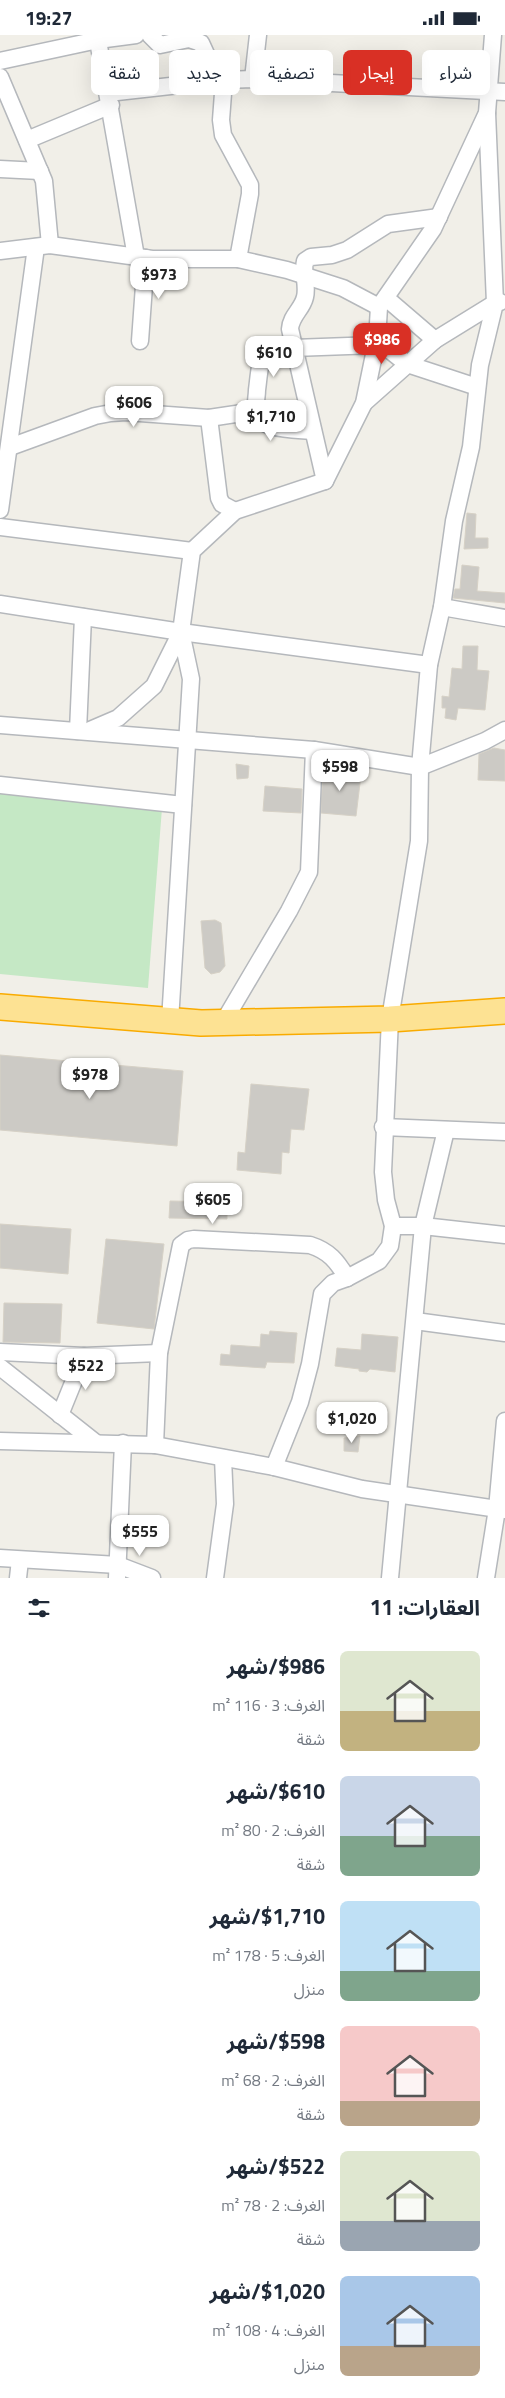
<!DOCTYPE html>
<html lang="ar">
<head>
<meta charset="utf-8">
<style>
	body { margin:0; font-family:"Titillium Web","Noto Sans Arabic",sans-serif; background:#f2f2f3; color:#1f2937; direction:rtl; height:100vh; display:flex; flex-direction:column; font-size:19px; white-space:nowrap }
	* { box-sizing:border-box; margin:0 }
	p { font-size:16px; color:#747a83 }
	.icon { flex:none; width:28px; height:28px; fill:none; stroke:currentColor; stroke-width:2; stroke-linecap:round; stroke-linejoin:round }
	.map { position:relative; height:1543px; overflow:hidden; direction:ltr }
	.panel { display:flex; flex-direction:column; background:#fff; flex:1 }
	.panel>* { flex:none }
	.banner { position:absolute; left:15px; top:15px; width:475px; height:45px; direction:rtl; display:flex; gap:10px }
	.price { position:absolute; translate:-50% -42px; padding:0 11px; border-radius:10px; background:#fff; color:#222; font-size:16px; line-height:32px; filter:drop-shadow(0 1px 2px #0008) }
	.price::after { content:''; position:absolute; left:50%; top:30px; width:15px; height:11px; margin-left:-8px; background:inherit; clip-path:polygon(0 0,100% 0,50% 100%) }
	.price.on { background:#d93025; color:#fff }
	ul { padding:0; list-style:none }
	li { display:flex; align-items:center; gap:15px; height:125px; padding:0 25px }
	li span { display:grid; place-items:center; flex:none; width:140px; height:100px; border-radius:8px; color:#555 }
	li>.icon { margin-inline-start:auto }
	span .icon { width:60px; height:60px; fill:#fffc; stroke-width:1 }
	li b { font-size:21px }
	h2 { display:flex; justify-content:space-between; align-items:center; height:60px; padding:0 25px; font-size:21px }
	.chip { padding:0 18px; border-radius:8px; background:#fff; box-shadow:0 5px 20px #0002; font-size:18px; line-height:45px }
	.chip.on { background:#d93025; color:#fff }
	.status { display:flex; justify-content:space-between; align-items:center; height:35px; padding:0 25px; background:#fff; direction:ltr }
	.status svg { height:14px; fill:currentColor }
	.map>svg:first-child { display:block }
	.green { fill:#c5e8c5 }
	.building { fill:#cccac5; stroke:#d6d1c6 }
	.lines { fill:none; stroke-linecap:round; stroke-linejoin:round }
	.minor-casing { stroke:#b5b8bc; stroke-width:19 }
	.highway-casing { stroke:#f9ab00; stroke-width:28 }
	.minor { stroke:#fff; stroke-width:16 }
	.highway { stroke:#fde293; stroke-width:25 }
</style>
</head>
<body>
<div class="status"><b>19:27</b><svg viewBox="0 0 49 12"><path d="M0 12V9h3v3zM5 12V6h3v6zM10 12V3h3v9zM15 12V0h3v12zM26 1h20v11H26zM47 4h2v5h-2z"/></svg></div>
<div class="map">
<svg width="505" height="1543" viewBox="0 0 505 1543">
	<rect width="100%" height="100%" fill="#f1efe8"/>
	<polygon class="green" points="0,757 162,773 148,953 0,939"/>
	<g class="building">
		<polygon points="467,478 476,479 475,503 488,503 488,513 464,514"/>
		<polygon points="462,530 479,532 477,556 505,558 505,568 453,563 455,554 460,554"/>
		<polygon points="463,611 478,611 477,635 489,636 485,675 458,673 456,685 445,683 446,673 442,673 442,661 449,662 452,633 462,634"/>
		<polygon points="494,713 505,715 505,746 478,745 479,719"/>
		<polygon points="236,729 249,731 248,743 237,744"/>
		<polygon points="323,731 361,740 356,781 321,778"/>
		<polygon points="265,751 302,754 301,778 263,776"/>
		<polygon points="215,885 221,888 225,931 220,937 211,939 205,933 201,886"/>
		<polygon points="0,1020 183,1036 177,1111 0,1095"/>
		<polygon points="251,1049 309,1054 304,1095 291,1094 289,1118 282,1117 281,1139 237,1135 238,1117 245,1118"/>
		<polygon points="170,1166 227,1167 227,1184 169,1183"/>
		<polygon points="0,1189 71,1194 68,1239 0,1233"/>
		<polygon points="106,1204 164,1209 154,1294 97,1288"/>
		<polygon points="4,1268 62,1269 60,1308 3,1307"/>
		<polygon points="270,1296 297,1298 294,1328 267,1327 265,1333 220,1330 221,1319 230,1320 231,1310 260,1312 261,1299 269,1300"/>
		<polygon points="362,1299 398,1302 395,1337 370,1334 367,1337 359,1336 359,1334 335,1331 337,1313 361,1315"/>
		<polygon points="360,1401 358,1417 344,1416 344,1403"/>
	</g>
	<g class="lines">
		<defs>
			<g id="minor">
				<polyline points="97,0 136,222"/>
				<polyline points="150,0 160,10 189,4 201,8 218,45"/>
				<polyline points="0,26 98,5 136,0"/>
				<polyline points="0,42 44,146 50,210"/>
				<polyline points="253,44 258,0"/>
				<polyline points="224,45 221,85 223,100 250,150 250,159 238,224"/>
				<polyline points="108,58 224,45 253,44 505,57"/>
				<polyline points="27,105 111,70"/>
				<polyline points="0,134 40,136"/>
				<polyline points="0,216 50,210 152,224 238,224 287,235 343,253 379,272"/>
				<polyline points="386,263 435,305"/>
				<polyline points="377,305 407,329 477,352"/>
				<polyline points="140,306 146,223"/>
				<polyline points="364,368 435,305 495,268 500,267"/>
				<polyline points="209,383 219,463 222,469 235,476"/>
				<path d="M 313,396 C 297,394 258,397 256,375 C 255,369 257,361 257,355 C 259,340 259,328 266,314 L 376,310"/>
				<polyline points="10,412 95,381 111,378 126,377 209,383 256,376"/>
				<path d="M 325,446 L 290,294 C 291,280 302,275 305,262 C 308,250 302,238 305,226 L 311,222 L 332,220 L 347,215 L 388,189 L 439,182"/>
				<polyline points="0,475 36,212"/>
				<polyline points="0,492 192,516"/>
				<polyline points="0,569 181,597 429,630"/>
				<polyline points="442,572 505,583"/>
				<polyline points="0,690 314,715 420,732 485,706 505,695"/>
				<polyline points="90,695 118,683 154,651 181,597"/>
				<polyline points="78,696 83,582"/>
				<polyline points="0,750 183,770"/>
				<polyline points="170,986 191,644 181,597 192,516 235,476 325,446 364,368 377,305 379,272 433,194 487,78 493,0"/>
				<polyline points="224,986 289,876 309,837 314,715"/>
				<polyline points="383,1092 505,1097"/>
				<polyline points="393,1191 423,1191 505,1200"/>
				<polyline points="415,1286 505,1298"/>
				<polyline points="0,1317 84,1321 159,1318"/>
				<polyline points="0,1332 96,1408"/>
				<polyline points="60,1380 84,1321"/>
				<polyline points="0,1406 155,1410 274,1432 362,1454 505,1475"/>
				<path d="M 155,1410 L 159,1318 L 181,1210 L 188,1205 L 194,1204 L 310,1210 C 329,1216 337,1226 347,1243"/>
				<polyline points="274,1432 300,1367 310,1329 322,1259 333,1248 347,1243 379,1226 390,1211 393,1191 386,1165 383,1137 390,984 419,806 420,732 429,630 442,572 454,486 471,412 480,330 495,268 487,78"/>
				<polyline points="0,1523 118,1530 152,1543"/>
				<polyline points="18,1543 20,1525"/>
				<polyline points="117,1543 123,1408"/>
				<polyline points="215,1543 225,1469 223,1423"/>
				<polyline points="390,1543 423,1191 446,1095"/>
				<polyline points="486,1543 497,1474 505,1386"/>
			</g>
			<polyline id="highway" points="0,972 201,988 390,984 505,976"/>
		</defs>
		<use href="#minor" class="minor-casing"/>
		<use href="#highway" class="highway-casing"/>
		<use href="#minor" class="minor"/>
		<use href="#highway" class="highway"/>
	</g>
</svg>
<b class="price" style="left:159px;top:265px">$973</b>
<b class="price on" style="left:382px;top:330px">$986</b>
<b class="price" style="left:274px;top:343px">$610</b>
<b class="price" style="left:134px;top:393px">$606</b>
<b class="price" style="left:271px;top:407px">$1,710</b>
<b class="price" style="left:340px;top:757px">$598</b>
<b class="price" style="left:90px;top:1065px">$978</b>
<b class="price" style="left:213px;top:1190px">$605</b>
<b class="price" style="left:86px;top:1356px">$522</b>
<b class="price" style="left:352px;top:1409px">$1,020</b>
<b class="price" style="left:140px;top:1522px">$555</b>
<div class="banner">
<a class="chip">شراء</a>
<a class="chip on">إيجار</a>
<a class="chip">تصفية</a>
<a class="chip">جديد</a>
<a class="chip">شقة</a>
</div>
</div>
<section class="panel">
<h2>العقارات: 11<svg class="icon" aria-label="filters" viewBox="0 0 24 24"><path d="M4 7h16M4 17h16"/><circle cx="9" cy="7" r="2"/><circle cx="15" cy="17" r="2"/></svg></h2>
<ul>
<li><span style="background:linear-gradient(#dfe7d0 60%,#c2b280 0)"><svg class="icon" aria-label="home" viewBox="0 0 24 24"><path d="M3 11l9-7 9 7M6 9v11h12V9"/></svg></span><div><b>$986/شهر</b><p>الغرف: 3 · 116 m²</p><p>شقة</p></div></li>
<li><span style="background:linear-gradient(#c9d6e8 60%,#7fa58c 0)"><svg class="icon" aria-label="home" viewBox="0 0 24 24"><path d="M3 11l9-7 9 7M6 9v11h12V9"/></svg></span><div><b>$610/شهر</b><p>الغرف: 2 · 80 m²</p><p>شقة</p></div></li>
<li><span style="background:linear-gradient(#bfe0f5 70%,#7fa58c 0)"><svg class="icon" aria-label="home" viewBox="0 0 24 24"><path d="M3 11l9-7 9 7M6 9v11h12V9"/></svg></span><div><b>$1,710/شهر</b><p>الغرف: 5 · 178 m²</p><p>منزل</p></div></li>
<li><span style="background:linear-gradient(#f6c9c9 75%,#b9a48a 0)"><svg class="icon" aria-label="home" viewBox="0 0 24 24"><path d="M3 11l9-7 9 7M6 9v11h12V9"/></svg></span><div><b>$598/شهر</b><p>الغرف: 2 · 68 m²</p><p>شقة</p></div></li>
<li><span style="background:linear-gradient(#dfe7d0 70%,#9aa5b1 0)"><svg class="icon" aria-label="home" viewBox="0 0 24 24"><path d="M3 11l9-7 9 7M6 9v11h12V9"/></svg></span><div><b>$522/شهر</b><p>الغرف: 2 · 78 m²</p><p>شقة</p></div></li>
<li><span style="background:linear-gradient(#a9c7e8 70%,#b9a48a 0)"><svg class="icon" aria-label="home" viewBox="0 0 24 24"><path d="M3 11l9-7 9 7M6 9v11h12V9"/></svg></span><div><b>$1,020/شهر</b><p>الغرف: 4 · 108 m²</p><p>منزل</p></div></li>
</ul>
</section>
</body>
</html>
